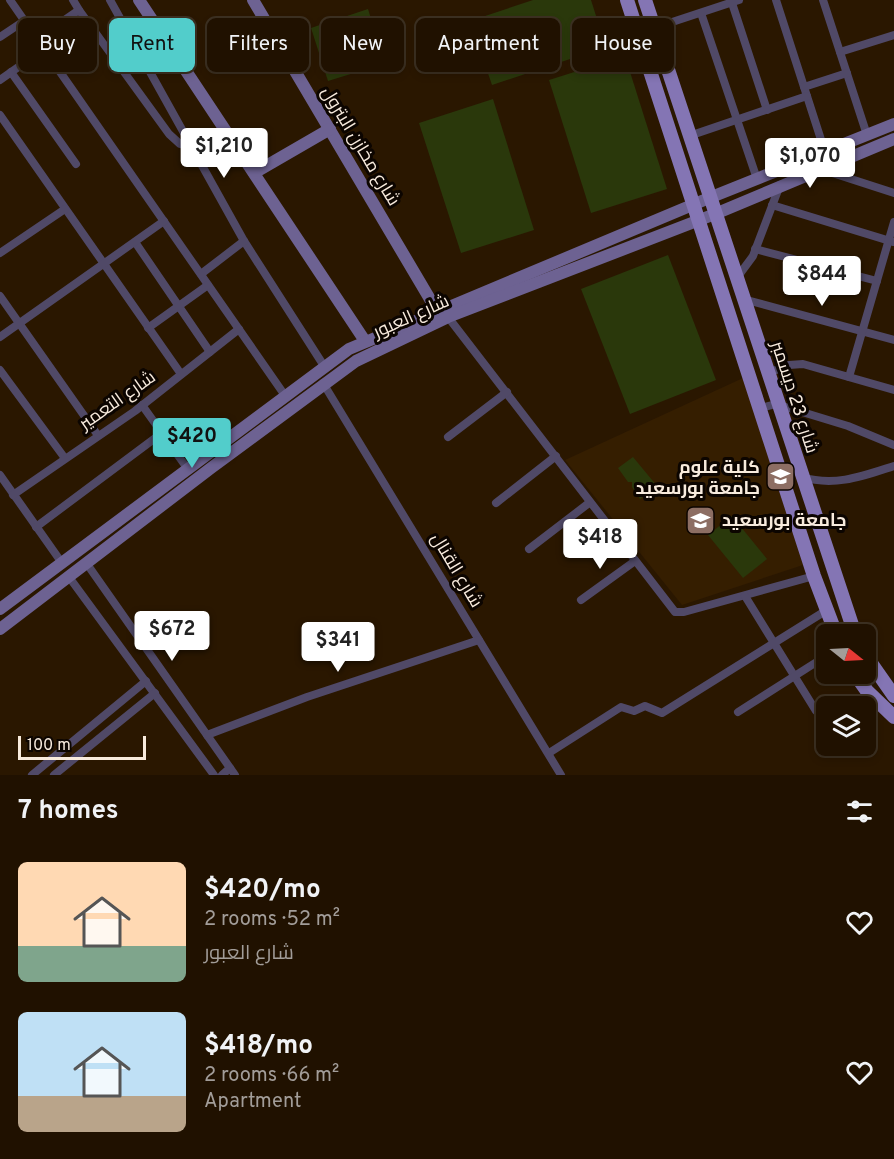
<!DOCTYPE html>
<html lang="en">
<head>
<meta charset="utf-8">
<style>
	body { margin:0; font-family:Overpass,Cairo,sans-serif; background:#281a0a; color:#f1f3f6; height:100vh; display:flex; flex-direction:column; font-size:22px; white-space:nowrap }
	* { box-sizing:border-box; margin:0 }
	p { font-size:20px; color:#a29d99 }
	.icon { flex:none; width:33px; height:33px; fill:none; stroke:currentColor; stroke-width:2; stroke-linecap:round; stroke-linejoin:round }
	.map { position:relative; height:775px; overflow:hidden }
	.drawer { display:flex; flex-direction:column; background:#201100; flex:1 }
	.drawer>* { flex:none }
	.banner { position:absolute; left:18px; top:18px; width:858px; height:54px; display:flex; gap:12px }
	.needle { width:39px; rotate:108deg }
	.tools { position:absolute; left:816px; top:624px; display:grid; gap:12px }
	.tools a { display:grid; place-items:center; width:60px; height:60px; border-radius:9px; background:#201100; box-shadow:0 3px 9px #0003,0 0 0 2px #3d3122; font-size:30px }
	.scale { position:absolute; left:18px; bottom:15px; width:128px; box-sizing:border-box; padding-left:6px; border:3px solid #f8ebdd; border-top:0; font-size:16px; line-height:21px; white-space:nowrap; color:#f8ebdd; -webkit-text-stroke:4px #0c0500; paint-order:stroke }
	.price { position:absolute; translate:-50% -51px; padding:0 14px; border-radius:6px; background:#fff; color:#222; font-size:20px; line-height:39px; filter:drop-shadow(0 2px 3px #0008) }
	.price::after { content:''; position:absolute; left:50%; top:36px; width:18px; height:14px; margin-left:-9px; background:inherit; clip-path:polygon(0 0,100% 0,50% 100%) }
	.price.on { background:#52cdcb; color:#111 }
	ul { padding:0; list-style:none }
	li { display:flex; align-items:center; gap:18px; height:150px; padding:0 18px }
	li span { display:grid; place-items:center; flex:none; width:168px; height:120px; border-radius:9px; color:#555 }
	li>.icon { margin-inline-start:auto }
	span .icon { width:72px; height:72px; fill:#fffc; stroke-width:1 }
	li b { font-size:26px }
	h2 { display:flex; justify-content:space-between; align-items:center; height:72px; padding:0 18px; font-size:26px }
	.tag { padding:0 21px; border-radius:9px; background:#201100; box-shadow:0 3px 9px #0003,0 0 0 2px #3d3122; font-size:21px; line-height:54px }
	.tag.on { background:#52cdcb; color:#111 }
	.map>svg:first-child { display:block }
	.built { fill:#351e00 }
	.green { fill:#2a380b }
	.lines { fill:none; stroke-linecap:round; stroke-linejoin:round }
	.street { stroke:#504967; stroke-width:8 }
	.secondary { stroke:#6d6292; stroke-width:12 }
	.primary { stroke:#8475b4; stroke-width:14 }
	.labels { text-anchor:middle; stroke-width:6; stroke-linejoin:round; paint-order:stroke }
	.street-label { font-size:18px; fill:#f8ebdd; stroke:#0c0500 }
	.poi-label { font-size:18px; font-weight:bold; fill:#f8ebdd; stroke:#0c0500; text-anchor:end }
</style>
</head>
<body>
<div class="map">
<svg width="894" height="775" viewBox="0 0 894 775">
	<rect width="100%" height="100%" fill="#2a1700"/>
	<polygon class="built" points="743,378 803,565 682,605 565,460"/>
	<g class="green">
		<polygon points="533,0 591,0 606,47 492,85 470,21"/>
		<polygon points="368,9 385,63 359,72 341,18"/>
		<polygon points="337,19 354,73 328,81 311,28"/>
		<polygon points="625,56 667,189 591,213 549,80"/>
		<polygon points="493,99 534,230 461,253 419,123"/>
		<polygon points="668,255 716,380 630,414 581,289"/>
		<polygon points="633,457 657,486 640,499 632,487 632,482 628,482 618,468"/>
		<polygon points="732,516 767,559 743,578 708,535"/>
	</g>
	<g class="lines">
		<g class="street">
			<polyline points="10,0 286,397"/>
			<polyline points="73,0 79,10"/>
			<polyline points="110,0 244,241 324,366"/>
			<polyline points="776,0 825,152"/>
			<polyline points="823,0 867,135"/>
			<polyline points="732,3 767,110"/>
			<polyline points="701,13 757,179"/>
			<polyline points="654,28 739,0"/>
			<polyline points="0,37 24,21"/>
			<polyline points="37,39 79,10 169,134 180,144 191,147"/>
			<polyline points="840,52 894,35"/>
			<polyline points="11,72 76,164"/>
			<polyline points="0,80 44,49"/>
			<polyline points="804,87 847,73"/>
			<polyline points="0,115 181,374"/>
			<polyline points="689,136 807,96"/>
			<polyline points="820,169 894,193"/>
			<polyline points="772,205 893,242"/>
			<polyline points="135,242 210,352"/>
			<polyline points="755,249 877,281"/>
			<polyline points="0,253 65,209"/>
			<polyline points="201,274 244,241"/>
			<polyline points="736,279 753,256 780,185"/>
			<polyline points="0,296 97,434"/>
			<polyline points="743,299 894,340"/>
			<polyline points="448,317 675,612 684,612 814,576"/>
			<polyline points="148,328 208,285"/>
			<polyline points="0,337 164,221"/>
			<polyline points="0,370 64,457"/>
			<polyline points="768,373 789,365 803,364 894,390"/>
			<polyline points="849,377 894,222"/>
			<polyline points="323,383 561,775"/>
			<polyline points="142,405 187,468"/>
			<polyline points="761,408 776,404 848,426 894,445"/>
			<polyline points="448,437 507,392"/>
			<polyline points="0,475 62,563"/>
			<path d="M 802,477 C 835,487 863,476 894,466"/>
			<polyline points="13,495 135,411 239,329"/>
			<polyline points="496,503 556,456"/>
			<polyline points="36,527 162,433"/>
			<polyline points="529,549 589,503"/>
			<polyline points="87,564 235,775"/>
			<polyline points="69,577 214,775"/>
			<polyline points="745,596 816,711"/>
			<polyline points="581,600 635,561"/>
			<polyline points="738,712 826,656"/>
			<polyline points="207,735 307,697 479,640"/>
			<polyline points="549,753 621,707 634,711 645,706 662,713 827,610"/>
			<polyline points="32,775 146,681"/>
			<polyline points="54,775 155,693"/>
			<polyline points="222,775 230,768"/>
		</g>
		<g class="secondary">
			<polyline points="139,0 365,341"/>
			<polyline points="253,0 437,311"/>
			<polyline points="254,173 330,129"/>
			<polyline points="0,609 349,349 709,198 894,124"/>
			<polyline points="0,629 211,468 356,361 448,317 715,214 894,139"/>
		</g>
		<g class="primary">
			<polyline points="627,0 814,576 836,634"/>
			<polyline points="645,0 855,634"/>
			<polyline points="866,656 894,696"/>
			<polyline points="855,674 867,691 894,717"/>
		</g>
	</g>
	<defs>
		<symbol id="university-square" viewBox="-11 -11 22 22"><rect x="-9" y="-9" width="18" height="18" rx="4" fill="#8d6e63" stroke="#0c0500"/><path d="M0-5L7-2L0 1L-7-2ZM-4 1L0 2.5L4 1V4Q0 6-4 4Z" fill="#fff"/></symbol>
	</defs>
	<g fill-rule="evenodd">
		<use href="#university-square" x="764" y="460" width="33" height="33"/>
		<use href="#university-square" x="684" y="504" width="33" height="33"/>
	</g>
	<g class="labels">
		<g class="street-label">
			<text transform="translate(361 146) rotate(59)" y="6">شارع مخازن البترول</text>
			<text transform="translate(411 316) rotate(-24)" y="6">شارع العبور</text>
			<text transform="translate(795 397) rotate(72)" y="6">شارع 23 ديسمبر</text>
			<text transform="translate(117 400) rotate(-35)" y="6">شارع التعمير</text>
			<text transform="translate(457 570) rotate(59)" y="6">شارع القنال</text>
		</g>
		<g class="poi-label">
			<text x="760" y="473">كلية علوم<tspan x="760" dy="21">جامعة بورسعيد</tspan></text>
			<text x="722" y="526" text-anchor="start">جامعة بورسعيد</text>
		</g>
	</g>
</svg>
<div class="tools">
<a><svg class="needle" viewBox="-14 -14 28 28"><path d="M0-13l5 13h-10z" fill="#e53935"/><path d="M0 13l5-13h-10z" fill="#a29d99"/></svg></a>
<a><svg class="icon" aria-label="layers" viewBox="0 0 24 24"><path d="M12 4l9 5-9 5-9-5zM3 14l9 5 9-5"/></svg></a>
</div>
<div class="scale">100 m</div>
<b class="price" style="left:224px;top:179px">$1,210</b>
<b class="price" style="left:810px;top:189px">$1,070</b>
<b class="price" style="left:822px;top:307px">$844</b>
<b class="price on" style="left:192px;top:469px">$420</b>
<b class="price" style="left:600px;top:570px">$418</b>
<b class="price" style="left:172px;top:662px">$672</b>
<b class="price" style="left:338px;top:673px">$341</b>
<div class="banner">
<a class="tag">Buy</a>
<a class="tag on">Rent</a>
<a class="tag">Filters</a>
<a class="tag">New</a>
<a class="tag">Apartment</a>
<a class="tag">House</a>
</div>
</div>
<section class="drawer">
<h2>7 homes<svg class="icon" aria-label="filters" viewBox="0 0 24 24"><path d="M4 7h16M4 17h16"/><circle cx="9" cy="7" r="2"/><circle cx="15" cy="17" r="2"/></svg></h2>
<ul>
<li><span style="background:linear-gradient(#ffd9b3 70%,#7fa58c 0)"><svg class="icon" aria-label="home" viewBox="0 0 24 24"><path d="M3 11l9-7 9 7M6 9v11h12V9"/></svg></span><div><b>$420/mo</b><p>2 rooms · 52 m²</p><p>شارع العبور</p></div><svg class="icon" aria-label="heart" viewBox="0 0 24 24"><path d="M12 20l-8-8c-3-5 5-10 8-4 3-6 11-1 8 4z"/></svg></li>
<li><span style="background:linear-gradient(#bfe0f5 70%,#b9a48a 0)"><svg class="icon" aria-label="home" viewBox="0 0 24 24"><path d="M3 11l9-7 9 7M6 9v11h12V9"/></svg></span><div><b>$418/mo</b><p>2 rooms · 66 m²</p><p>Apartment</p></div><svg class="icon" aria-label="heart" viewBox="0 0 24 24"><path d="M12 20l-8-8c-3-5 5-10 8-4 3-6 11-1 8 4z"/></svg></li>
</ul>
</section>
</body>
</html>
